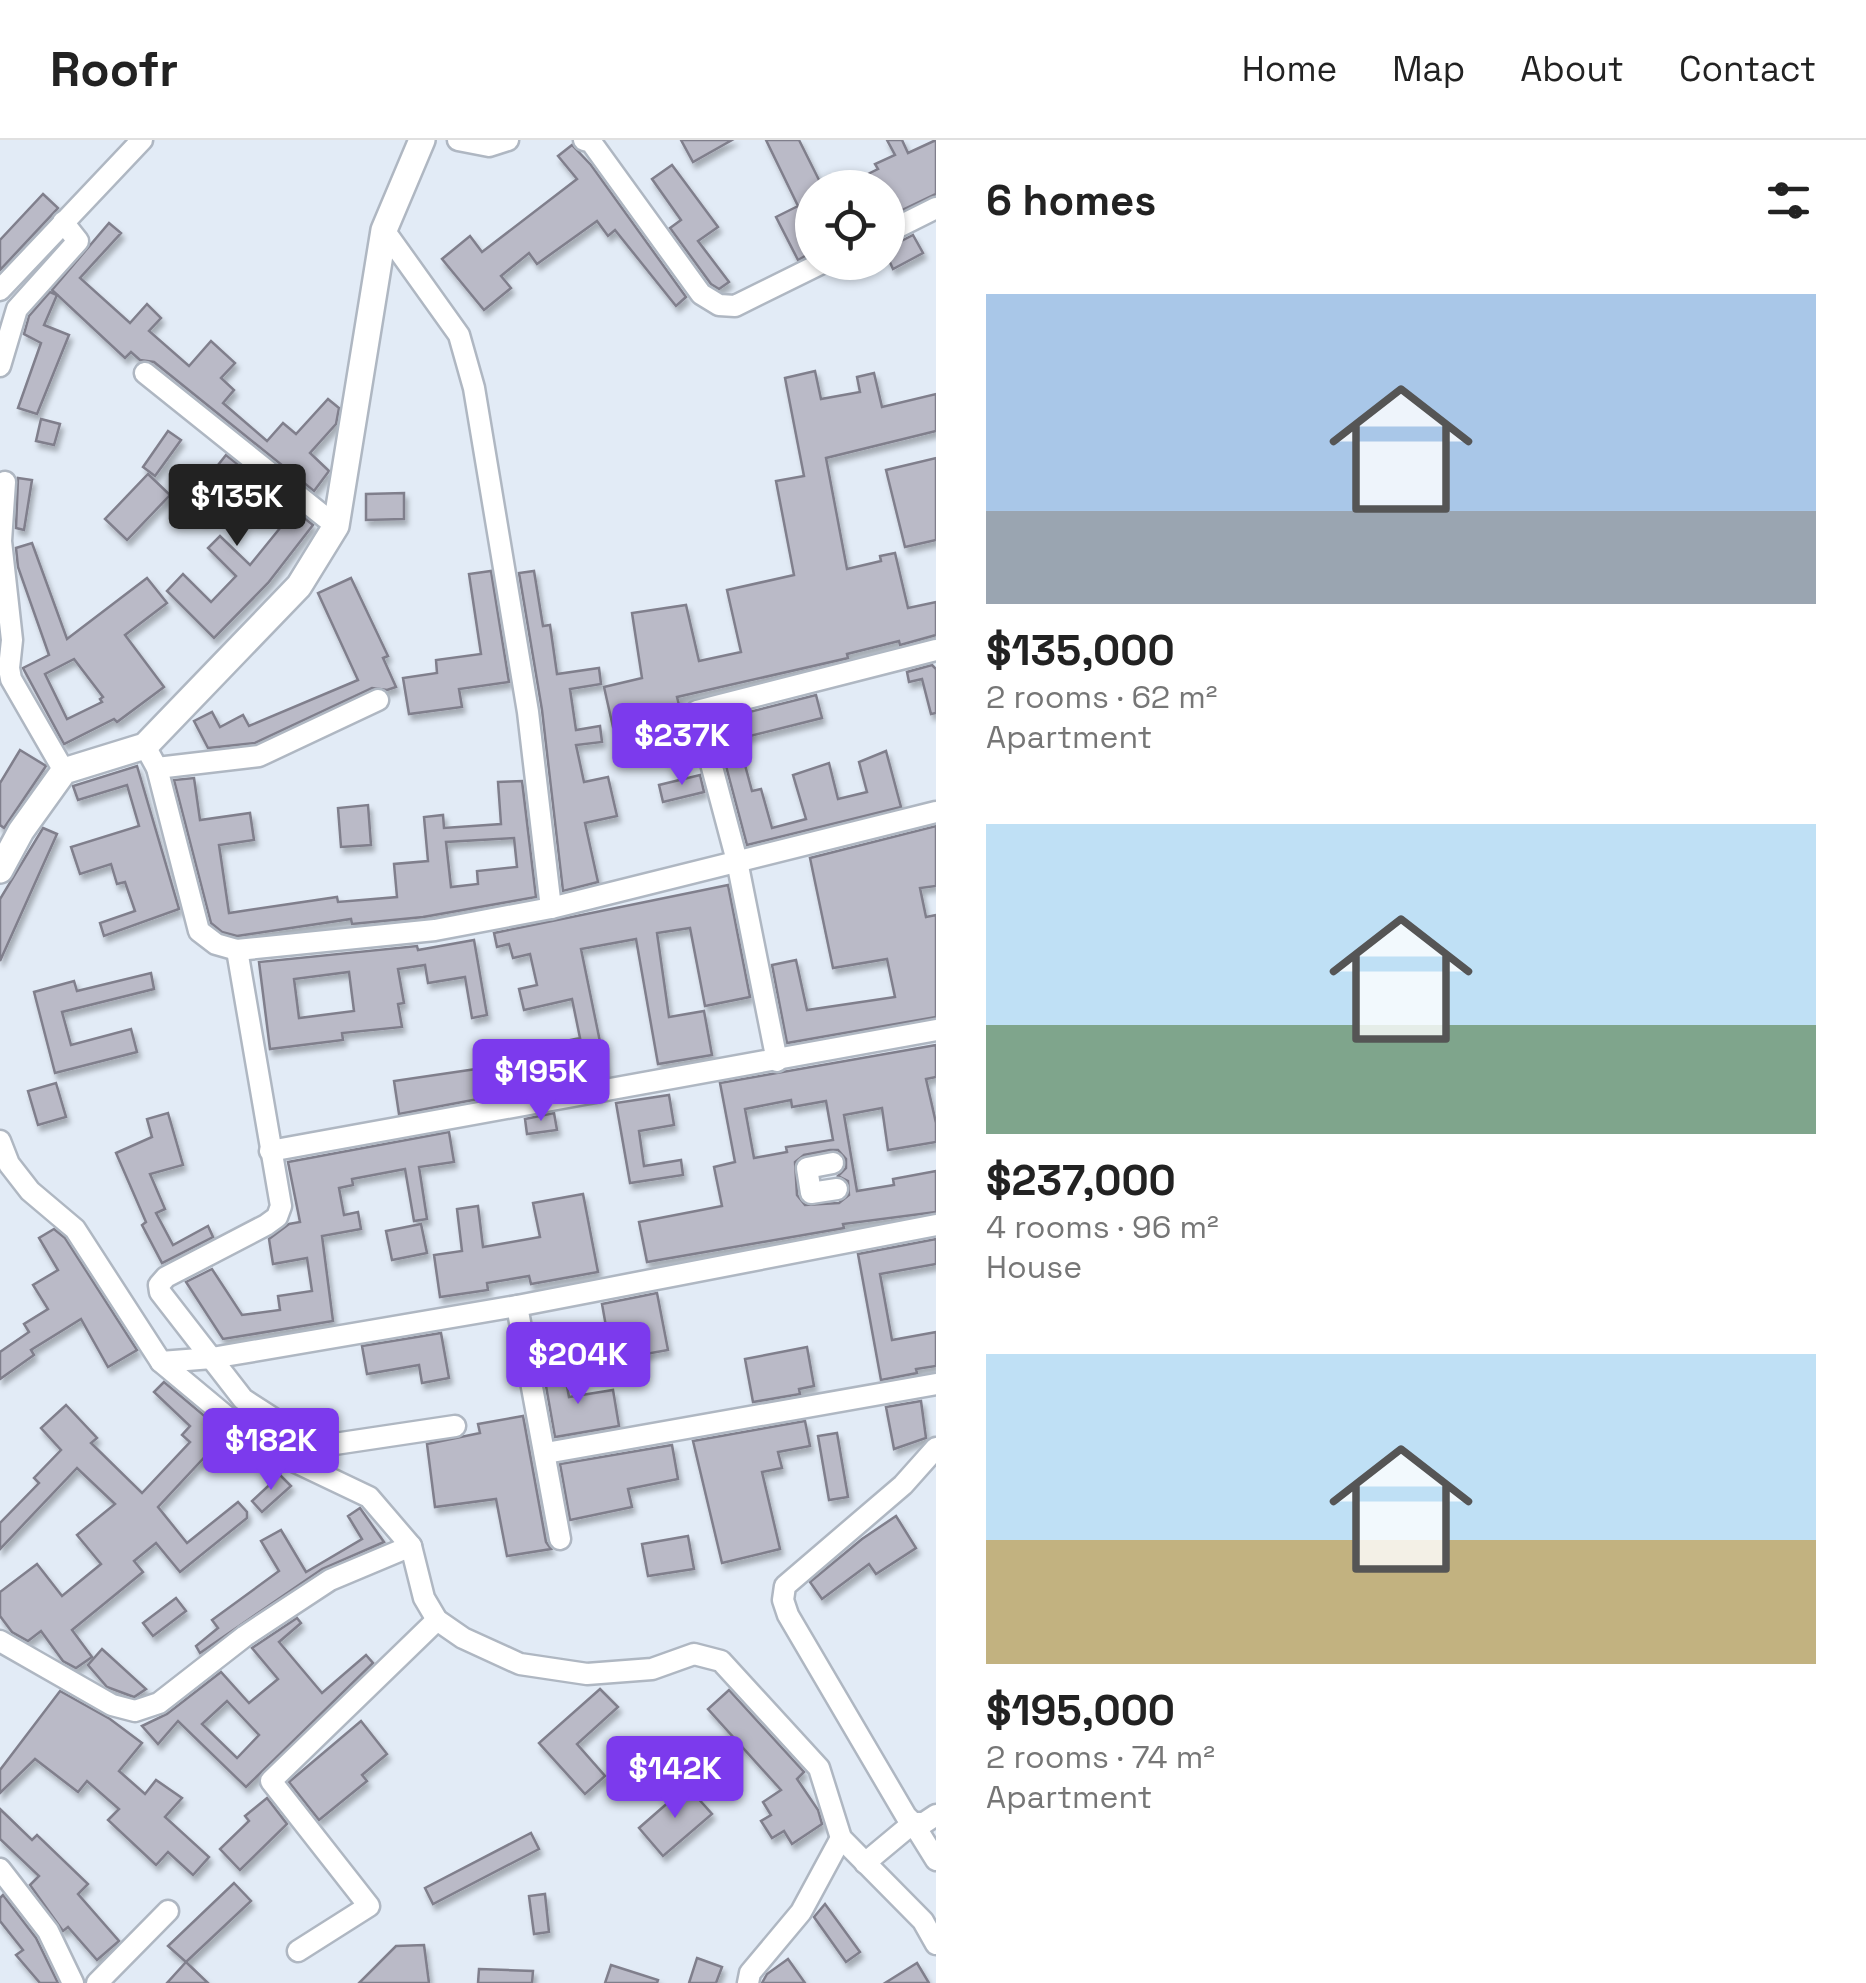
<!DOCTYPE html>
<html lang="en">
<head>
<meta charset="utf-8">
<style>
	body { margin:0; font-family:"Space Grotesk",sans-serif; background:#f6f6f6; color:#222; height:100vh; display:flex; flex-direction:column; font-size:38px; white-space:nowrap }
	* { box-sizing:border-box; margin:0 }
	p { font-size:32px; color:#767676 }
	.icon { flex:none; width:55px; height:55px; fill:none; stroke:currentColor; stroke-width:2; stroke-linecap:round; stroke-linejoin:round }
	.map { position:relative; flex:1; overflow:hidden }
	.side { display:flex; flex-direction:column; background:#fff; width:930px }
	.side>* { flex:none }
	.fabs { position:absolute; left:795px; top:30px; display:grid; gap:20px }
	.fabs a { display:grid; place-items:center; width:110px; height:110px; border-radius:50%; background:#fff; box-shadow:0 2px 8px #0004; font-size:50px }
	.price { position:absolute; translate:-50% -85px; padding:0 22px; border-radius:10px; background:#7c3aed; color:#fff; font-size:32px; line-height:65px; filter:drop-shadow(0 2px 5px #0008) }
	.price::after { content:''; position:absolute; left:50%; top:60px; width:30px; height:22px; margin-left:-15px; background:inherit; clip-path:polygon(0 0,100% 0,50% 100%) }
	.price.active { background:#222; color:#fff }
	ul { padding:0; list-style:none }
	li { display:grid; align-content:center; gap:20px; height:530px; padding:0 50px }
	li span { display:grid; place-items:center; height:310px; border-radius:0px; color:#555 }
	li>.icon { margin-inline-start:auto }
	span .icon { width:180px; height:180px; fill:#fffc; stroke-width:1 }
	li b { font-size:42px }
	h2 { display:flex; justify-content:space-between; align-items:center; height:120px; padding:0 50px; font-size:42px }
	header { display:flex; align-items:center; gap:60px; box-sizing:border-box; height:140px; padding:0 50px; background:#fff; border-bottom:2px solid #e0e0e0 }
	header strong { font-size:48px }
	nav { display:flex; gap:55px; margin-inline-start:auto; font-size:35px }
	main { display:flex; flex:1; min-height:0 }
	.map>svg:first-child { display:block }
	.building { fill:#babac7; stroke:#807f8c; stroke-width:2.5; fill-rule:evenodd; filter:url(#shadow) }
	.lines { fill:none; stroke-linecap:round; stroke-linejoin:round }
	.minor-casing { stroke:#afb7c2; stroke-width:25 }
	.tertiary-casing { stroke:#afb7c2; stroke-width:30 }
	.minor { stroke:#fff; stroke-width:20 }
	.tertiary { stroke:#fff; stroke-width:25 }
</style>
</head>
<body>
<header>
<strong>Roofr</strong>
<nav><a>Home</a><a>Map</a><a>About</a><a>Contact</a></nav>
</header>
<main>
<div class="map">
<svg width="936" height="1843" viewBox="0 0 936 1843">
	<defs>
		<filter id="shadow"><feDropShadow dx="3" dy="5.5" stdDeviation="2.5" flood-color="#0004"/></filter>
	</defs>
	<rect width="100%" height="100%" fill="#e2ebf6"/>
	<g class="building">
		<polygon points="681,0 732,0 693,22"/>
		<polygon points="766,0 799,0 823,48 812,48 812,112 798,120 776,77 798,66"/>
		<polygon points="887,0 902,0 908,13 936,0 936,54 888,77 888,48 839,48 878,29 875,24 895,15"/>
		<polygon points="572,5 591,25 686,157 676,166 615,90 608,96 597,81 537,124 529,113 501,136 511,148 484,170 442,119 470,96 482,112 577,39 558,16"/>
		<polygon points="672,25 718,87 698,101 729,142 719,149 711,144 670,88 681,80 652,39"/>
		<polygon points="43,54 58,68 0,130 0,100"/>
		<polygon points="109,83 121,93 80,138 130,183 147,164 161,178 149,191 189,226 211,201 235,223 221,238 234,250 223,263 267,301 283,283 296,294 328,259 339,268 336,284 310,313 329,331 314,351 154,222 140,220 131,212 125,218 52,150"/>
		<polygon points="913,95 923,113 893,129 888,118 888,108"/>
		<polygon points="50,152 57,155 44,185 69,195 37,274 18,268 41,203 24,194 29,176"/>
		<polygon points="815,231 821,259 860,252 857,237 874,233 882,267 936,254 936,291 826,318 847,429 881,421 880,416 895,413 908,468 936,462 936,495 900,505 899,501 847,514 848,518 677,557 684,585 657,591 654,577 613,587 604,547 642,538 632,473 686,465 699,521 741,512 727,450 794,435 776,341 804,336 785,238"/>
		<polygon points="41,279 60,284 54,305 36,301"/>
		<polygon points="168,291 181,300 155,336 143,327"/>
		<polygon points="226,315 313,385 268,443 214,498 167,451 183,434 211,462 236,436 208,408 220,396 250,425 289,377 255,349 236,372 221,360 204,380 186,365"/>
		<polygon points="936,318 936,400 905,407 886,330"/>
		<polygon points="148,334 170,355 127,400 105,379"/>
		<polygon points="18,338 32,340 24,390 16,388"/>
		<polygon points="404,353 404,379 366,380 366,354"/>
		<path d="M 32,403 L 67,499 L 147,438 L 167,463 L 125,495 L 164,547 L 117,582 L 114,579 L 64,604 L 23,528 L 49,515 L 18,427 L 16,408 ZM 74,519 L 103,557 L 100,559 L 102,562 L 67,579 L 45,534 Z"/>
		<polygon points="491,431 509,542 459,549 462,567 409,574 403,538 437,533 436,520 481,514 469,434"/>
		<polygon points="534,431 543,486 550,485 557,534 599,528 601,544 570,549 576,590 600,586 602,602 576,605 584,642 608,637 617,676 585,683 598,742 563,751 542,570 519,433"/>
		<polygon points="351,438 388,516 383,518 396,547 387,550 372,548 255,603 208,608 194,581 212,572 220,587 243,575 249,586 358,540 318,453"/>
		<polygon points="932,525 936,529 936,573 931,574 922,539 909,542 907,532"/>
		<polygon points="816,555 822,578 738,599 752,651 761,649 772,688 806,679 793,635 829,623 838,659 867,652 859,622 886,611 901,667 747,705 714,581"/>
		<polygon points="20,610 46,626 4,688 0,685 0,643"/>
		<polygon points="137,626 179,769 104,796 100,783 135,771 125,742 117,744 111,724 80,734 71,707 139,686 127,645 78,660 73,646"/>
		<polygon points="700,635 704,652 663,662 659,645"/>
		<path d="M 194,638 L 200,680 L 250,673 L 254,700 L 219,705 L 229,773 L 337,757 L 338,762 L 397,757 L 394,724 L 428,721 L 424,677 L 443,675 L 444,688 L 501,684 L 498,642 L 522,641 L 536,757 L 423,777 L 352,784 L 351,779 L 237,796 L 222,792 L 211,783 L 174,640 ZM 514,698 L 517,727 L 477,731 L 478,744 L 451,747 L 446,702 Z"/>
		<polygon points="368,665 371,705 341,707 338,668"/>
		<polygon points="936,686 936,746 920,748 926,777 936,775 936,877 787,903 772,825 796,820 807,870 895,857 887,819 833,828 810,718"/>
		<polygon points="43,688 57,694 0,821 0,759"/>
		<polygon points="728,745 750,857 705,866 690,788 657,793 669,877 704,871 712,915 658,924 636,799 581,809 607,936 556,945 547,905 580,898 572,859 524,870 519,849 537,845 530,814 513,818 509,804 497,807 494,793"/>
		<path d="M 474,800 L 487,875 L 472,878 L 465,837 L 428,843 L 425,825 L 398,829 L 404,863 L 398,864 L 402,887 L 342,893 L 343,900 L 270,909 L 259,822 L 417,806 L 418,810 ZM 349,832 L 354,871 L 299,878 L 294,839 Z"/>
		<polygon points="151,833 154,849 62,872 71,905 131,889 137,912 55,933 34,852 74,841 77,851"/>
		<path d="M 936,905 L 936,937 L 926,939 L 936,983 L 936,1002 L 888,1010 L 882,968 L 844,975 L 857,1051 L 894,1045 L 893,1039 L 936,1031 L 936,1072 L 843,1084 L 844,1088 L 647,1122 L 639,1082 L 722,1066 L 714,1027 L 735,1022 L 720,943 ZM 791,960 L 792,967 L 826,961 L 833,1000 L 786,1007 L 787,1012 L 754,1018 L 745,969 ZM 830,1010 L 838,1010 L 846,1019 L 846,1028 L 838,1036 L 848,1041 L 849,1055 L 839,1063 L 805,1065 L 797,1055 L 795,1022 L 804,1015 Z"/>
		<polygon points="490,927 494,956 399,974 394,941"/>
		<polygon points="56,943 66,977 38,985 28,951"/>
		<polygon points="669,955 674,985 639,991 644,1026 681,1020 683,1035 630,1043 616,963"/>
		<polygon points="168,973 183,1025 150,1034 165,1069 156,1073 173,1105 208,1086 213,1097 162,1123 142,1085 146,1082 116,1013 152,997 147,979"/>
		<polygon points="554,973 557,990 527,994 525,979"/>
		<polygon points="449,992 454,1022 419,1027 427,1079 414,1081 405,1029 352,1039 353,1045 339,1048 344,1075 358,1072 361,1089 322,1096 333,1181 223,1199 186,1142 212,1129 242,1175 280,1170 278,1156 312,1151 307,1118 273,1124 269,1099 289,1084 300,1082 288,1022"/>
		<polygon points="583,1054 598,1132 531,1144 529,1136 487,1143 488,1150 440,1157 434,1115 462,1111 457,1069 478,1066 483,1107 540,1097 533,1063"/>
		<polygon points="421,1084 427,1113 392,1120 386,1091"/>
		<polygon points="54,1089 65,1098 137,1210 108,1227 81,1179 31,1210 34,1215 0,1239 0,1212 29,1192 24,1184 48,1169 33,1145 58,1130 39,1098"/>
		<polygon points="936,1099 936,1124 880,1134 892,1200 936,1192 936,1226 916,1229 917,1233 881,1240 858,1114"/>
		<polygon points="657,1153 668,1210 612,1220 602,1164"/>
		<polygon points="441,1193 449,1238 422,1243 419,1225 367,1234 362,1206"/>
		<polygon points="807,1207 814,1246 799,1249 800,1254 753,1262 745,1219"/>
		<polygon points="563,1225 569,1257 613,1250 619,1286 555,1297 543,1229"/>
		<polygon points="164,1242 226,1294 158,1367 187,1403 238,1362 247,1372 247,1378 180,1432 156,1403 134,1421 143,1432 72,1490 92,1517 76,1528 63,1521 41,1491 28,1501 12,1492 0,1476 0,1452 37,1424 62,1456 101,1424 77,1395 115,1364 77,1328 0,1409 0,1383 39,1343 34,1338 61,1310 41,1288 66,1265 97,1298 91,1303 142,1353 190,1302 182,1295 190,1286 154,1252"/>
		<polygon points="921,1261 926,1298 894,1309 886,1267"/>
		<polygon points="523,1276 546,1402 551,1409 507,1416 496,1359 435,1367 427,1304 480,1293 478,1284"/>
		<polygon points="805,1281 810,1306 778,1312 782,1328 762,1332 780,1409 722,1423 693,1301"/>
		<polygon points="837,1293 848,1357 829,1360 818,1296"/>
		<polygon points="672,1305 678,1339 628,1349 632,1367 570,1380 560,1324"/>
		<polygon points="280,1335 291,1346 262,1372 252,1361"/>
		<polygon points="360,1368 384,1402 322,1429 200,1513 196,1506 218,1488 212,1480 279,1431 261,1401 281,1390 306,1432 362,1399 348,1376"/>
		<polygon points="896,1376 916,1408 876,1434 869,1424 822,1459 810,1442 862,1399"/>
		<polygon points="688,1396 694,1429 648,1436 642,1404"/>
		<polygon points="176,1458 186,1471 153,1496 143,1483"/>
		<path d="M 297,1478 L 301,1483 L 279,1502 L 322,1553 L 366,1515 L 373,1523 L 246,1647 L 178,1581 L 158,1604 L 142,1586 L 167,1574 L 221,1532 L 249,1563 L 278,1539 L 252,1508 ZM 227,1561 L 259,1595 L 237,1618 L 202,1584 Z"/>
		<polygon points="102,1509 146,1549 134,1557 107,1547 88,1525"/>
		<polygon points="600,1549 618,1567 577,1604 605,1636 585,1654 539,1603"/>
		<polygon points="729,1550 804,1632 797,1639 818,1670 822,1684 792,1704 784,1691 772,1698 761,1681 771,1675 763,1662 781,1650 708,1569"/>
		<polygon points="60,1551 110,1579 142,1603 119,1631 145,1654 156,1640 182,1658 165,1677 209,1717 193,1735 168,1712 156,1725 108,1680 119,1669 87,1641 78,1652 35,1619 0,1653 0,1630"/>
		<polygon points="361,1581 387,1614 362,1635 367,1641 319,1680 289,1642"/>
		<polygon points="687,1646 712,1674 663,1716 639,1688"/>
		<polygon points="267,1658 287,1684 240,1730 220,1709 249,1681 245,1676"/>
		<polygon points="0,1669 32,1700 37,1695 88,1744 78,1754 119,1801 97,1820 68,1787 63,1791 30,1745 39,1736 0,1699"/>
		<polygon points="531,1693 539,1709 433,1764 425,1748"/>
		<polygon points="234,1743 251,1761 186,1822 168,1806"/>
		<polygon points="545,1754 549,1792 534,1794 529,1756"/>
		<polygon points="3,1755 36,1798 58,1843 40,1843 16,1815 23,1810 0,1781 0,1758"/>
		<polygon points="825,1764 860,1812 846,1822 814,1777"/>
		<polygon points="424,1805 429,1843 359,1843 396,1806"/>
		<polygon points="697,1818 722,1827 716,1843 689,1843"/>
		<polygon points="788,1819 805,1843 762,1843 767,1834"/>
		<polygon points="186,1822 208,1843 167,1843"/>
		<polygon points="917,1823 929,1843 885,1843"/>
		<polygon points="611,1825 658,1840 657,1843 605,1843"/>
		<polygon points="479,1829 533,1831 532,1843 478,1843"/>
	</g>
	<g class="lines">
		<defs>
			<g id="minor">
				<polyline points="458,0 489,6 508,0"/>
				<polyline points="584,0 591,2 701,154 719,165 735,166 824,122"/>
				<polyline points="384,90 459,195 474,248 528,572 551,768"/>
				<polyline points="888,92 936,68"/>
				<polyline points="0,150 142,0"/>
				<polyline points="0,226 17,169 78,101 63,82"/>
				<polyline points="145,233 336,386"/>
				<polyline points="5,342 1,401 12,500 9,528 11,539 64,631"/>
				<polyline points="145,606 157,628 199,791 216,804 237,810 435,790 551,768 936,672"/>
				<polyline points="157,628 259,616 378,560"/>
				<polyline points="237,810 281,1066 277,1077 266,1085 166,1137 159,1145 160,1152 243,1259 302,1297 328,1305 455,1286"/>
				<polyline points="777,921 737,721 697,571 936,510"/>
				<polyline points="0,1001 9,1024 30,1051 75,1089 161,1222 245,1292 285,1317 369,1357 411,1406 424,1458 437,1480 463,1498 520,1524 587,1534 652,1529 694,1514 721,1521 819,1628 841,1698 923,1781 936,1804"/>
				<polyline points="270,1011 936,890"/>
				<polyline points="833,1023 807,1028 811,1053 837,1049"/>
				<polyline points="517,1166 560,1399"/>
				<polyline points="161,1222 212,1218 517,1166 936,1085"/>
				<polyline points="936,1308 903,1345 785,1446 783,1460 788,1475 906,1676 913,1683 924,1683 936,1675"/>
				<polyline points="546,1313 936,1244"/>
				<polyline points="0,1501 112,1565 135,1571 159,1563 245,1496 330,1440 411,1406"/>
				<polyline points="865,1723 913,1683 936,1720"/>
				<polyline points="0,1729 48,1791 73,1843"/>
				<polyline points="298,1811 369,1766 271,1641 437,1480"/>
				<polyline points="97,1843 168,1771"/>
				<polyline points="748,1843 750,1833 801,1772 841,1698"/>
			</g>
			<polyline id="tertiary" points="0,730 21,691 64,631 145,606 299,446 336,386 384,90 422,0"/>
		</defs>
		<use href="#minor" class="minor-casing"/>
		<use href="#tertiary" class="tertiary-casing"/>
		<use href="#minor" class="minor"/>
		<use href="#tertiary" class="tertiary"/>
	</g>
</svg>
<div class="fabs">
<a><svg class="icon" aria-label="locate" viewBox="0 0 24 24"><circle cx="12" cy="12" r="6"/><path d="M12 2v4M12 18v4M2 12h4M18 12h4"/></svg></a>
</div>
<b class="price active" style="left:237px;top:409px">$135K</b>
<b class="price" style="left:682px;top:648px">$237K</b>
<b class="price" style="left:541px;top:984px">$195K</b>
<b class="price" style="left:578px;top:1267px">$204K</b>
<b class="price" style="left:271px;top:1353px">$182K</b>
<b class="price" style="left:675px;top:1681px">$142K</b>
</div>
<section class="side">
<h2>6 homes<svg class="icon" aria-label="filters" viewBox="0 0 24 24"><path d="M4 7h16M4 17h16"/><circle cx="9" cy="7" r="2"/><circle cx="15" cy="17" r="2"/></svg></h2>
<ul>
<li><span style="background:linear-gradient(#a9c7e8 70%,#9aa5b1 0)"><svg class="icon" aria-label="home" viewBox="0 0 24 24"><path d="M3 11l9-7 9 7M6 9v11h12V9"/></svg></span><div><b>$135,000</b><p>2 rooms · 62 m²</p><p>Apartment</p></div></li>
<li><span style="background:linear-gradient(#bfe0f5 65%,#7fa58c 0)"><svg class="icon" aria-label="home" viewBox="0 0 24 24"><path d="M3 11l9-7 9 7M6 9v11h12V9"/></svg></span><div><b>$237,000</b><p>4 rooms · 96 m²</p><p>House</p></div></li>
<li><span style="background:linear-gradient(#bfe0f5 60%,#c2b280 0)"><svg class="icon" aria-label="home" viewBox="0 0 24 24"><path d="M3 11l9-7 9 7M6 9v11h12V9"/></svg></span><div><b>$195,000</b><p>2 rooms · 74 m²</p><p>Apartment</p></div></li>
</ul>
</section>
</main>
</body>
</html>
